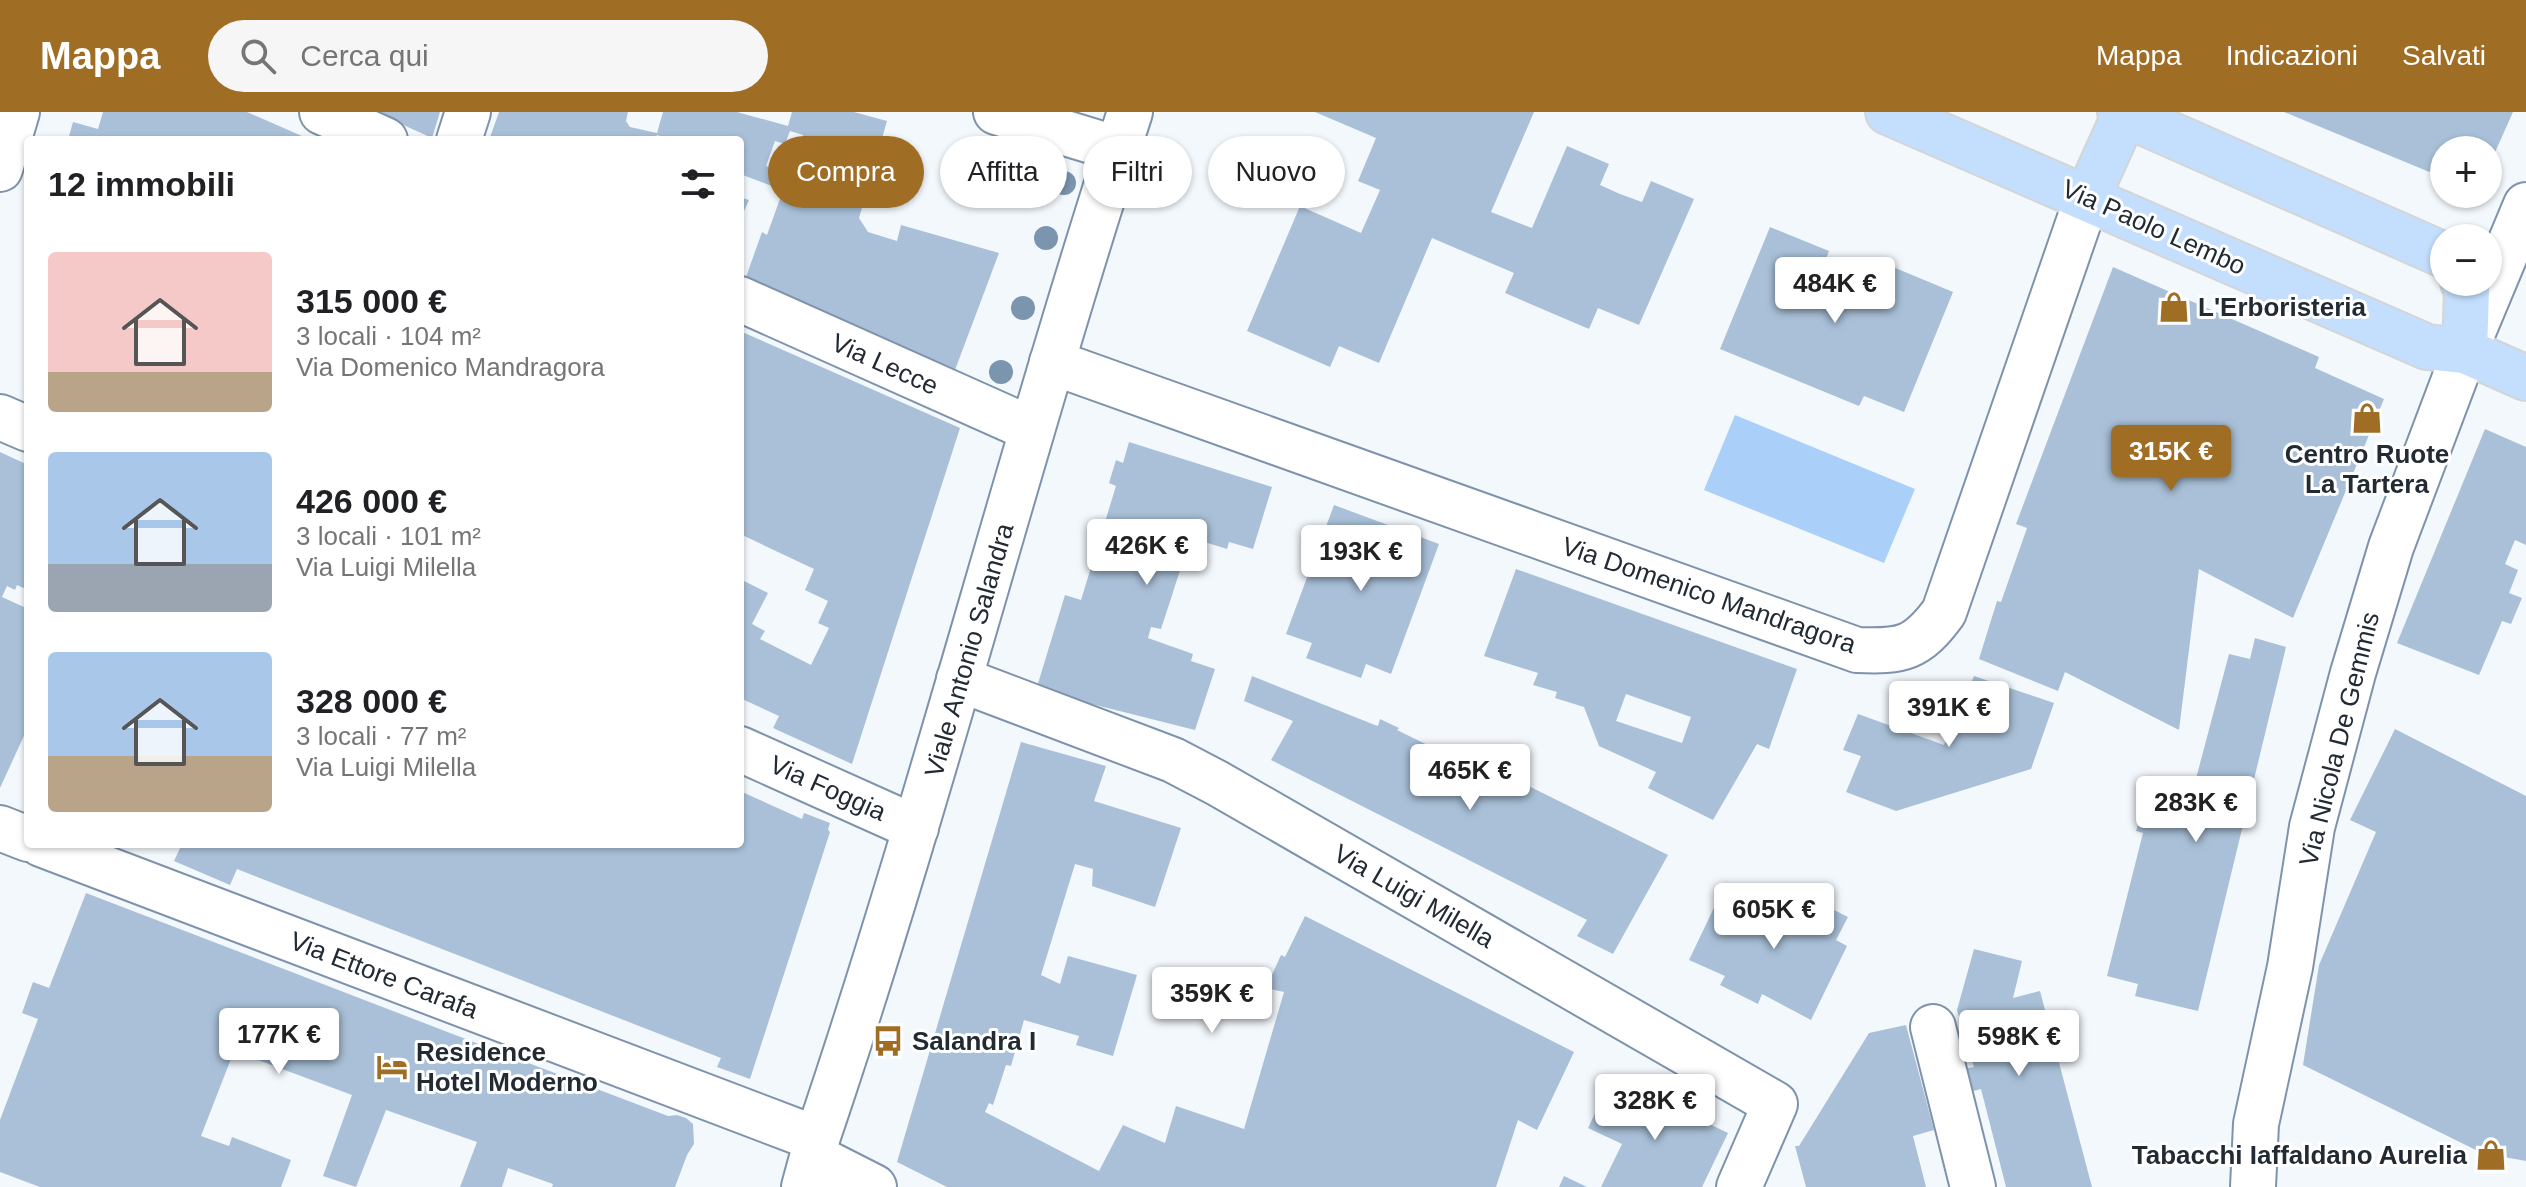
<!DOCTYPE html>
<html lang="it">
<head>
<meta charset="utf-8">
<style>
	body { margin:0; font-family:Helvetica,sans-serif; background:#f6f6f6; color:#202124; height:100vh; display:flex; flex-direction:column; font-size:30px; white-space:nowrap }
	* { box-sizing:border-box; margin:0 }
	p { font-size:26px; color:#757577 }
	.icon { flex:none; width:44px; height:44px; fill:none; stroke:currentColor; stroke-width:2; stroke-linecap:round; stroke-linejoin:round }
	.map { position:relative; flex:1; overflow:hidden }
	.side { position:absolute; left:24px; top:24px; width:720px; height:712px; display:flex; flex-direction:column; background:#fff; border-radius:8px; box-shadow:0 2px 6px #0004 }
	.side>* { flex:none }
	.top-card { position:absolute; left:768px; top:24px; width:760px; height:72px; display:flex; gap:16px }
	.controls { position:absolute; left:2430px; top:24px; display:grid; gap:16px }
	.controls a { display:grid; place-items:center; width:72px; height:72px; border-radius:50%; background:#fff; box-shadow:0 2px 6px #0004; font-size:40px }
	.price { position:absolute; translate:-50% -68px; padding:0 18px; border-radius:8px; background:#fff; color:#222; font-size:26px; line-height:52px; filter:drop-shadow(0 2px 4px #0008) }
	.price::after { content:''; position:absolute; left:50%; top:48px; width:24px; height:18px; margin-left:-12px; background:inherit; clip-path:polygon(0 0,100% 0,50% 100%) }
	.price.selected { background:#a06d24; color:#fff }
	ul { padding:0; list-style:none }
	li { display:flex; align-items:center; gap:24px; height:200px; padding:0 24px }
	li span { display:grid; place-items:center; flex:none; width:224px; height:160px; border-radius:8px; color:#555 }
	li>.icon { margin-inline-start:auto }
	span .icon { width:96px; height:96px; fill:#fffc; stroke-width:1 }
	li b { font-size:34px }
	h2 { display:flex; justify-content:space-between; align-items:center; height:96px; padding:0 24px; font-size:34px }
	.tag { padding:0 28px; border-radius:36px; background:#fff; box-shadow:0 2px 6px #0004; font-size:28px; line-height:72px }
	.tag.selected { background:#a06d24; color:#fff }
	header { display:flex; align-items:center; gap:48px; box-sizing:border-box; height:112px; padding:0 40px; background:#a06d24; color:#fff }
	header strong { font-size:38px }
	nav { display:flex; gap:44px; margin-inline-start:auto; font-size:28px }
	.search { width:560px; height:72px; background:#f6f6f6; display:flex; align-items:center; gap:20px; box-sizing:border-box; padding:0 28px; border-radius:44px; color:#757577; font-size:30px }
	.map>svg:first-child { display:block }
	.green { fill:#aacff8 }
	.building { fill:#a9c0d8; fill-rule:evenodd }
	.lines { fill:none; stroke-linecap:round; stroke-linejoin:round }
	.minor-casing { stroke:#7e93ab; stroke-width:48 }
	.major-casing { stroke:#d3d5d6; stroke-width:48 }
	.minor { stroke:#fff; stroke-width:44 }
	.major { stroke:#c4dffd; stroke-width:44 }
	.tree { fill:#7b95af }
	.labels { text-anchor:middle; stroke-width:6; stroke-linejoin:round; paint-order:stroke }
	.street-label { font-size:26px; fill:#222b34; stroke:#fff }
	.poi-label { font-size:26px; font-weight:bold; fill:#222b34; stroke:#fff; text-anchor:start }
</style>
</head>
<body>
<header>
<strong>Mappa</strong>
<div class="search"><svg class="icon" aria-label="search" viewBox="0 0 24 24"><circle cx="10" cy="10" r="6"/><path d="M15 15l6 6"/></svg>Cerca qui</div>
<nav><a>Mappa</a><a>Indicazioni</a><a>Salvati</a></nav>
</header>
<div class="map">
<svg width="2526" height="1075" viewBox="0 0 2526 1075">
	<rect width="100%" height="100%" fill="#f3f8fd"/>
	<polygon class="green" points="1735,303 1915,377 1884,451 1704,378"/>
	<g class="building">
		<polygon points="103,0 247,0 311,28 68,28 73,10 98,17"/>
		<polygon points="375,0 440,0 432,26"/>
		<polygon points="499,0 628,0 626,9 630,15 657,21 663,0 737,0 788,14 792,0 854,0 887,9 859,106 868,120 897,129 901,113 999,141 955,258 746,165 762,120 767,123 803,23 790,19 785,32 775,29 766,54 777,58 772,74 740,62 740,28 673,28 657,23 655,28 489,28"/>
		<polygon points="1315,0 1534,0 1491,100 1532,116 1567,34 1609,52 1600,73 1620,82 1642,90 1651,69 1694,87 1639,213 1598,196 1589,217 1505,181 1514,161 1432,126 1379,251 1339,234 1330,255 1247,219 1300,94 1361,121 1380,78 1358,69 1376,26"/>
		<polygon points="2284,0 2513,0 2488,56 2488,38 2444,38 2444,66"/>
		<polygon points="740,85 749,88 740,108"/>
		<polygon points="1770,115 1829,139 1821,160 1880,184 1893,155 1953,180 1904,300 1864,284 1859,294 1720,237"/>
		<polygon points="2113,155 2319,245 2315,256 2384,287 2293,506 2199,457 2179,618 2065,560 2058,579 1979,547 1997,489 2001,490 2027,416 2016,412"/>
		<polygon points="740,219 960,316 852,652 773,616 779,604 740,586 740,467 768,481 752,512 765,519 760,527 811,553 829,516 818,511 828,489 805,478 814,457 740,422"/>
		<polygon points="2485,317 2526,335 2526,433 2515,428 2505,452 2518,458 2509,481 2522,486 2511,512 2502,509 2479,563 2397,531"/>
		<polygon points="1129,330 1272,375 1253,437 1229,430 1227,437 1179,422 1176,432 1187,437 1161,517 1151,515 1148,526 1193,542 1191,549 1215,557 1195,618 1036,578 1065,483 1081,488 1116,374 1109,371 1116,348 1123,351"/>
		<polygon points="0,340 28,353 28,478 17,473 15,478 7,474 2,485 24,495 28,490 28,552 24,561 28,563 28,615 0,676"/>
		<polygon points="1334,393 1439,432 1391,562 1366,552 1361,566 1306,546 1312,531 1286,522"/>
		<path d="M 1516,457 L 1797,557 L 1769,637 L 1757,632 L 1713,708 L 1648,676 L 1656,660 L 1599,634 L 1584,595 L 1555,586 L 1557,580 L 1533,573 L 1538,561 L 1484,544 ZM 1626,582 L 1691,605 L 1682,631 L 1616,609 Z"/>
		<polygon points="2255,526 2286,535 2198,899 2135,884 2138,872 2107,864 2143,721 2136,719 2142,700 2146,702 2155,668 2193,678 2229,542 2250,547"/>
		<polygon points="1252,564 1375,613 1378,614 1380,607 1399,616 1397,618 1464,651 1468,644 1668,743 1613,842 1577,824 1587,808 1271,648 1293,609 1244,589"/>
		<polygon points="1974,564 2054,591 2031,657 1896,699 1846,680 1861,644 1843,638 1858,602 1944,633"/>
		<polygon points="2395,617 2526,684 2526,1049 2482,1041 2303,953 2319,853 2376,720 2350,708"/>
		<polygon points="1021,630 1106,654 1094,689 1181,716 1155,795 1092,774 1093,757 1075,752 1041,863 1060,872 1068,844 1137,863 1113,944 1076,933 1079,924 1024,908 1011,954 1006,953 993,993 989,991 985,1000 1099,1059 1123,1013 1165,1031 1176,994 1244,1017 1284,880 1266,876 1281,843 1285,845 1305,804 1574,940 1537,1018 1518,1008 1496,1075 947,1075 897,1050"/>
		<polygon points="740,679 802,707 804,701 830,711 828,718 830,720 750,967 717,955 721,946 237,757 230,773 174,749 182,732 740,732"/>
		<polygon points="1790,776 1848,805 1836,828 1847,834 1811,908 1762,882 1758,892 1720,873 1725,864 1689,848 1721,781 1773,808"/>
		<polygon points="86,781 510,944 668,1004 677,1003 686,1006 693,1012 694,1032 687,1043 675,1075 552,1075 553,1072 508,1056 502,1075 460,1075 477,1030 386,998 356,1075 323,1064 352,983 234,939 201,1024 229,1034 232,1025 291,1048 281,1075 40,1075 0,1060 0,1008 38,907 22,901 33,870 49,876"/>
		<polygon points="1974,837 2022,849 2013,886 2040,879 2092,1075 2006,1075 1981,977 1970,980 1963,957 1974,955 1957,898"/>
		<polygon points="1906,913 1934,1018 1913,1024 1926,1075 1806,1075 1795,1034 1799,1034 1869,921"/>
		<polygon points="1612,966 1635,976 1623,1000 1635,1006 1647,982 1728,1021 1702,1075 1601,1075 1622,1032 1588,1016"/>
		<polygon points="1564,1064 1587,1075 1559,1075"/>
	</g>
	<g class="lines">
		<defs>
			<g id="minor">
				<polyline points="322,0 385,28"/>
				<polyline points="996,0 1118,37"/>
				<polyline points="459,28 468,0"/>
				<polyline points="0,57 17,0"/>
				<polyline points="740,187 1031,317"/>
				<path d="M 1052,250 L 1857,538 C 1902,540 1917,537 1944,500 L 2087,86"/>
				<polyline points="0,305 28,317"/>
				<polyline points="959,567 1173,648 1217,671 1775,992 1739,1075"/>
				<polyline points="740,637 916,716"/>
				<polyline points="0,716 28,727"/>
				<polyline points="41,732 817,1027"/>
				<polyline points="1933,915 1973,1075"/>
				<polyline points="813,1044 874,1075"/>
				<path d="M 804,1075 L 817,1027 C 932,688 1019,340 1130,0"/>
				<polyline points="2253,1075 2256,1012 2290,855 2312,715 2353,561 2391,435 2465,239 2526,93"/>
			</g>
			<g id="major">
				<polyline points="1888,0 2427,235 2465,239 2526,266"/>
				<polyline points="2120,0 2444,143"/>
				<polyline points="2087,86 2125,2"/>
				<polyline points="2463,170 2467,178 2465,239"/>
			</g>
		</defs>
		<use href="#minor" class="minor-casing"/>
		<use href="#major" class="major-casing"/>
		<use href="#minor" class="minor"/>
		<use href="#major" class="major"/>
	</g>
	<g class="tree">
		<circle cx="1064" cy="71" r="12"/>
		<circle cx="1046" cy="126" r="12"/>
		<circle cx="1023" cy="196" r="12"/>
		<circle cx="1001" cy="260" r="12"/>
	</g>
	<defs>
		<symbol id="shop-bare" viewBox="-9 -9 18 18"><path d="M-5-2.5h2.3a2.7 3.5 0 0 1 5.4 0H5L5.5 6h-11ZM-1.5-2.5h3a1.5 2.3 0 0 0-3 0Z" fill="#a06d24" stroke="#fff" stroke-width="2.5" paint-order="stroke"/></symbol>
		<symbol id="bus-bare" viewBox="-9 -9 18 18"><path d="M-5-6H5V4H4V6H2V4H-2V6H-4V4H-5ZM-3.5-4V0h7V-4ZM-3.5 1.2v1.5H-2V1.2ZM2 1.2v1.5H3.5V1.2Z" fill="#a06d24" stroke="#fff" stroke-width="2.5" paint-order="stroke"/></symbol>
		<symbol id="hotel-bare" viewBox="-9 -9 18 18"><path d="M-6-4.5h1.5V1H6V5H4.5V3h-9V5H-6ZM-4 0a1.8 1.8 0 1 1 3.6 0ZM.5 0V-2.5h3Q6-2.5 6 0Z" fill="#a06d24" stroke="#fff" stroke-width="2.5" paint-order="stroke"/></symbol>
	</defs>
	<g fill-rule="evenodd">
		<use href="#shop-bare" x="2152" y="173" width="44" height="44"/>
		<use href="#shop-bare" x="2345" y="284" width="44" height="44"/>
		<use href="#bus-bare" x="866" y="907" width="44" height="44"/>
		<use href="#hotel-bare" x="370" y="933" width="44" height="44"/>
		<use href="#shop-bare" x="2469" y="1021" width="44" height="44"/>
	</g>
	<g class="labels">
		<g class="street-label">
			<text transform="translate(2154 115) rotate(24)" y="9">Via Paolo Lembo</text>
			<text transform="translate(885 252) rotate(24)" y="9">Via Lecce</text>
			<text transform="translate(1709 483) rotate(19)" y="9">Via Domenico Mandragora</text>
			<text transform="translate(969 538) rotate(-74)" y="9">Viale Antonio Salandra</text>
			<text transform="translate(2339 627) rotate(-76)" y="9">Via Nicola De Gemmis</text>
			<text transform="translate(828 676) rotate(24)" y="9">Via Foggia</text>
			<text transform="translate(1414 784) rotate(30)" y="9">Via Luigi Milella</text>
			<text transform="translate(384 863) rotate(21)" y="9">Via Ettore Carafa</text>
		</g>
		<g class="poi-label">
			<text x="2198" y="204">L'Erboristeria</text>
			<text x="2367" y="351" text-anchor="middle">Centro Ruote<tspan x="2367" dy="30">La Tartera</tspan></text>
			<text x="912" y="938">Salandra I</text>
			<text x="416" y="949">Residence<tspan x="416" dy="30">Hotel Moderno</tspan></text>
			<text x="2467" y="1052" text-anchor="end">Tabacchi Iaffaldano Aurelia</text>
		</g>
	</g>
</svg>
<div class="controls">
<a>+</a>
<a>−</a>
</div>
<b class="price" style="left:1835px;top:213px">484K €</b>
<b class="price selected" style="left:2171px;top:381px">315K €</b>
<b class="price" style="left:1147px;top:475px">426K €</b>
<b class="price" style="left:1361px;top:481px">193K €</b>
<b class="price" style="left:1949px;top:637px">391K €</b>
<b class="price" style="left:1470px;top:700px">465K €</b>
<b class="price" style="left:2196px;top:732px">283K €</b>
<b class="price" style="left:1774px;top:839px">605K €</b>
<b class="price" style="left:1212px;top:923px">359K €</b>
<b class="price" style="left:279px;top:964px">177K €</b>
<b class="price" style="left:2019px;top:966px">598K €</b>
<b class="price" style="left:1655px;top:1030px">328K €</b>
<div class="top-card">
<a class="tag selected">Compra</a>
<a class="tag">Affitta</a>
<a class="tag">Filtri</a>
<a class="tag">Nuovo</a>
</div>
<section class="side">
<h2>12 immobili<svg class="icon" aria-label="filters" viewBox="0 0 24 24"><path d="M4 7h16M4 17h16"/><circle cx="9" cy="7" r="2"/><circle cx="15" cy="17" r="2"/></svg></h2>
<ul>
<li><span style="background:linear-gradient(#f6c9c9 75%,#b9a48a 0)"><svg class="icon" aria-label="home" viewBox="0 0 24 24"><path d="M3 11l9-7 9 7M6 9v11h12V9"/></svg></span><div><b>315 000 €</b><p>3 locali · 104 m²</p><p>Via Domenico Mandragora</p></div></li>
<li><span style="background:linear-gradient(#a9c7e8 70%,#9aa5b1 0)"><svg class="icon" aria-label="home" viewBox="0 0 24 24"><path d="M3 11l9-7 9 7M6 9v11h12V9"/></svg></span><div><b>426 000 €</b><p>3 locali · 101 m²</p><p>Via Luigi Milella</p></div></li>
<li><span style="background:linear-gradient(#a9c7e8 65%,#b9a48a 0)"><svg class="icon" aria-label="home" viewBox="0 0 24 24"><path d="M3 11l9-7 9 7M6 9v11h12V9"/></svg></span><div><b>328 000 €</b><p>3 locali · 77 m²</p><p>Via Luigi Milella</p></div></li>
</ul>
</section>
</div>
</body>
</html>
